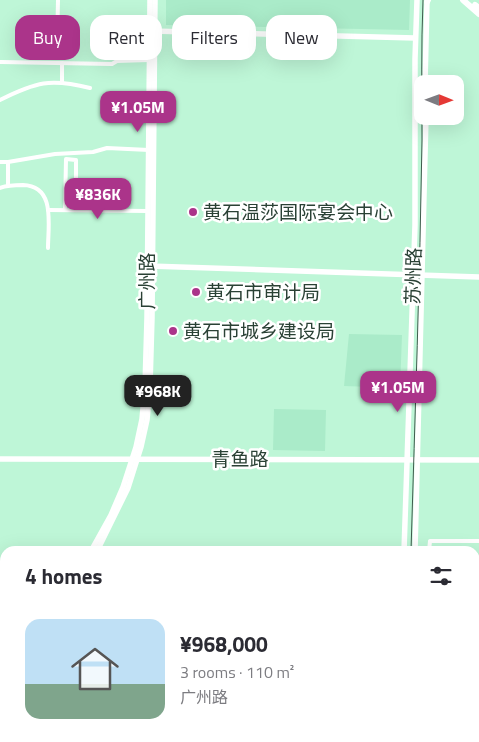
<!DOCTYPE html>
<html lang="en">
<head>
<meta charset="utf-8">
<style>
	body { margin:0; font-family:"Titillium Web","Noto Sans SC",sans-serif; background:#f7f7f7; color:#2b2b33; height:100vh; display:flex; flex-direction:column; font-size:19px; white-space:nowrap }
	* { box-sizing:border-box; margin:0 }
	p { font-size:16px; color:#7c7c81 }
	.icon { flex:none; width:28px; height:28px; fill:none; stroke:currentColor; stroke-width:2; stroke-linecap:round; stroke-linejoin:round }
	.map { position:relative; flex:1; overflow:hidden }
	.panel { position:absolute; left:0px; top:546px; width:480px; height:196px; display:flex; flex-direction:column; background:#fff; border-radius:15px 15px 0 0; box-shadow:0 5px 20px #0002 }
	.panel>* { flex:none }
	.guide { position:absolute; left:15px; top:15px; width:450px; height:45px; display:flex; gap:10px }
	.needle { width:32px; rotate:91deg }
	.controls { position:absolute; left:414px; top:75px; display:grid; gap:10px }
	.controls a { display:grid; place-items:center; width:50px; height:50px; border-radius:10px; background:#fff; box-shadow:0 5px 20px #0002; font-size:25px }
	.price { position:absolute; translate:-50% -42px; padding:0 11px; border-radius:10px; background:#ab348a; color:#fff; font-size:16px; line-height:32px; filter:drop-shadow(0 1px 2px #0008) }
	.price::after { content:''; position:absolute; left:50%; top:30px; width:15px; height:11px; margin-left:-8px; background:inherit; clip-path:polygon(0 0,100% 0,50% 100%) }
	.price.current { background:#222; color:#fff }
	ul { padding:0; list-style:none }
	li { display:flex; align-items:center; gap:15px; height:125px; padding:0 25px }
	li+li { border-top:1px solid #e1e1e2 }
	li span { display:grid; place-items:center; flex:none; width:140px; height:100px; border-radius:15px; color:#555 }
	li>.icon { margin-inline-start:auto }
	span .icon { width:60px; height:60px; fill:#fffc; stroke-width:1 }
	li b { font-size:21px }
	h2 { display:flex; justify-content:space-between; align-items:center; height:60px; padding:0 25px; font-size:21px }
	.tag { padding:0 18px; border-radius:15px; background:#fff; box-shadow:0 5px 20px #0002; font-size:18px; line-height:45px }
	.tag.current { background:#ab348a; color:#fff }
	.map>svg:first-child { display:block }
	.built { fill:#aaebc9 }
	.green { fill:#70d7a6 }
	.water { fill:#23add1 }
	.lines { fill:none; stroke-linecap:round; stroke-linejoin:round }
	.street { stroke:#fff; stroke-width:4 }
	.secondary { stroke:#fff; stroke-width:5.5 }
	.primary { stroke:#fff; stroke-width:6 }
	.tram { stroke:#3f5b4d; stroke-width:1 }
	.poi-dot { fill:#ab348a; stroke:#fff; stroke-width:2 }
	.labels { text-anchor:middle; stroke-width:5; stroke-linejoin:round; paint-order:stroke }
	.poi-label { font-size:19px; fill:#2a4135; stroke:#fff; text-anchor:start }
	.street-label { font-size:19px; fill:#2a4135; stroke:#fff }
</style>
</head>
<body>
<div class="map">
<svg width="479" height="742" viewBox="0 0 479 742">
	<rect width="100%" height="100%" fill="#bef6d7"/>
	<g class="built">
		<polygon points="166,0 410,0 409,30 166,25"/>
		<polygon points="349,334 402,335 400,388 344,386"/>
		<polygon points="274,409 326,410 325,451 273,450"/>
		<polygon points="7,738 156,738 156,742 5,742"/>
	</g>
	<polygon class="green" points="5,663 5,687 1,694 0,693 0,676 4,673 4,669 2,667"/>
	<polygon class="water" points="0,577 5,586 5,625 2,629 4,643 0,650"/>
	<g class="lines">
		<g class="street">
			<polyline points="57,46 58,0"/>
			<polyline points="0,62 112,64 117,61 149,60"/>
			<polyline points="62,82 62,63"/>
			<path d="M 0,100 C 36,82 50,78 90,88"/>
			<polyline points="0,162 8,162"/>
			<polyline points="8,185 8,162 55,154 93,152 107,148 149,150"/>
			<path d="M 0,188 C 8,185 15,185 23,185 C 56,186 48,225 48,248"/>
			<polyline points="48,210 148,211"/>
			<polyline points="65,210 66,159 76,160 76,210"/>
			<polyline points="429,551 430,541 479,541"/>
			<polyline points="475,628 479,628"/>
			<polyline points="475,661 479,658"/>
			<polyline points="475,698 479,698"/>
			<polyline points="160,742 161,738"/>
			<polyline points="467,742 467,738"/>
		</g>
		<g class="secondary">
			<polyline points="152,31 415,38"/>
			<polyline points="425,84 427,0"/>
			<polyline points="149,266 479,277"/>
			<polyline points="0,459 479,460"/>
			<polyline points="91,551 111,515 123,487 136,447 142,419 145,386 147,318 150,0"/>
			<polyline points="97,551 128,488 141,447 147,420 150,386 152,318 155,0"/>
			<polyline points="404,551 415,225 415,59 417,0"/>
			<polyline points="415,551 426,116"/>
			<polyline points="0,713 5,704"/>
			<polyline points="0,725 5,716"/>
			<polyline points="252,738 275,742"/>
			<polyline points="277,738 300,742"/>
			<polyline points="399,742 400,738"/>
			<polyline points="410,742 410,738"/>
		</g>
		<g class="primary">
			<polyline points="463,0 479,14"/>
			<polyline points="427,2 428,0"/>
			<polyline points="475,5 479,8"/>
		</g>
		<g class="tram">
			<path d="M 411,551 C 415,414 420,277 422,140 C 422,93 421,47 423,0"/>
			<polyline points="403,742 403,738"/>
		</g>
	</g>
	<g class="poi-dot">
		<circle cx="193" cy="212" r="5"/>
		<circle cx="196" cy="292" r="5"/>
		<circle cx="173" cy="331" r="5"/>
	</g>
	<g class="labels">
		<g class="poi-label">
			<text x="203" y="219">黄石温莎国际宴会中心</text>
			<text x="206" y="299">黄石市审计局</text>
			<text x="183" y="338">黄石市城乡建设局</text>
		</g>
		<g class="street-label">
			<text transform="translate(413 276) rotate(-88)" y="7">苏州路</text>
			<text transform="translate(147 281) rotate(-90)" y="7">广州路</text>
			<text x="240" y="466">青鱼路</text>
		</g>
	</g>
</svg>
<div class="controls">
<a><svg class="needle" viewBox="-14 -14 28 28"><path d="M0-13l5 13h-10z" fill="#e53935"/><path d="M0 13l5-13h-10z" fill="#7c7c81"/></svg></a>
</div>
<b class="price" style="left:138px;top:133px">¥1.05M</b>
<b class="price" style="left:98px;top:220px">¥836K</b>
<b class="price" style="left:398px;top:413px">¥1.05M</b>
<b class="price current" style="left:158px;top:417px">¥968K</b>
<div class="guide">
<a class="tag current">Buy</a>
<a class="tag">Rent</a>
<a class="tag">Filters</a>
<a class="tag">New</a>
</div>
<section class="panel">
<h2>4 homes<svg class="icon" aria-label="filters" viewBox="0 0 24 24"><path d="M4 7h16M4 17h16"/><circle cx="9" cy="7" r="2"/><circle cx="15" cy="17" r="2"/></svg></h2>
<ul>
<li><span style="background:linear-gradient(#bfe0f5 65%,#7fa58c 0)"><svg class="icon" aria-label="home" viewBox="0 0 24 24"><path d="M3 11l9-7 9 7M6 9v11h12V9"/></svg></span><div><b>¥968,000</b><p>3 rooms · 110 m²</p><p>广州路</p></div></li>
</ul>
</section>
</div>
</body>
</html>
